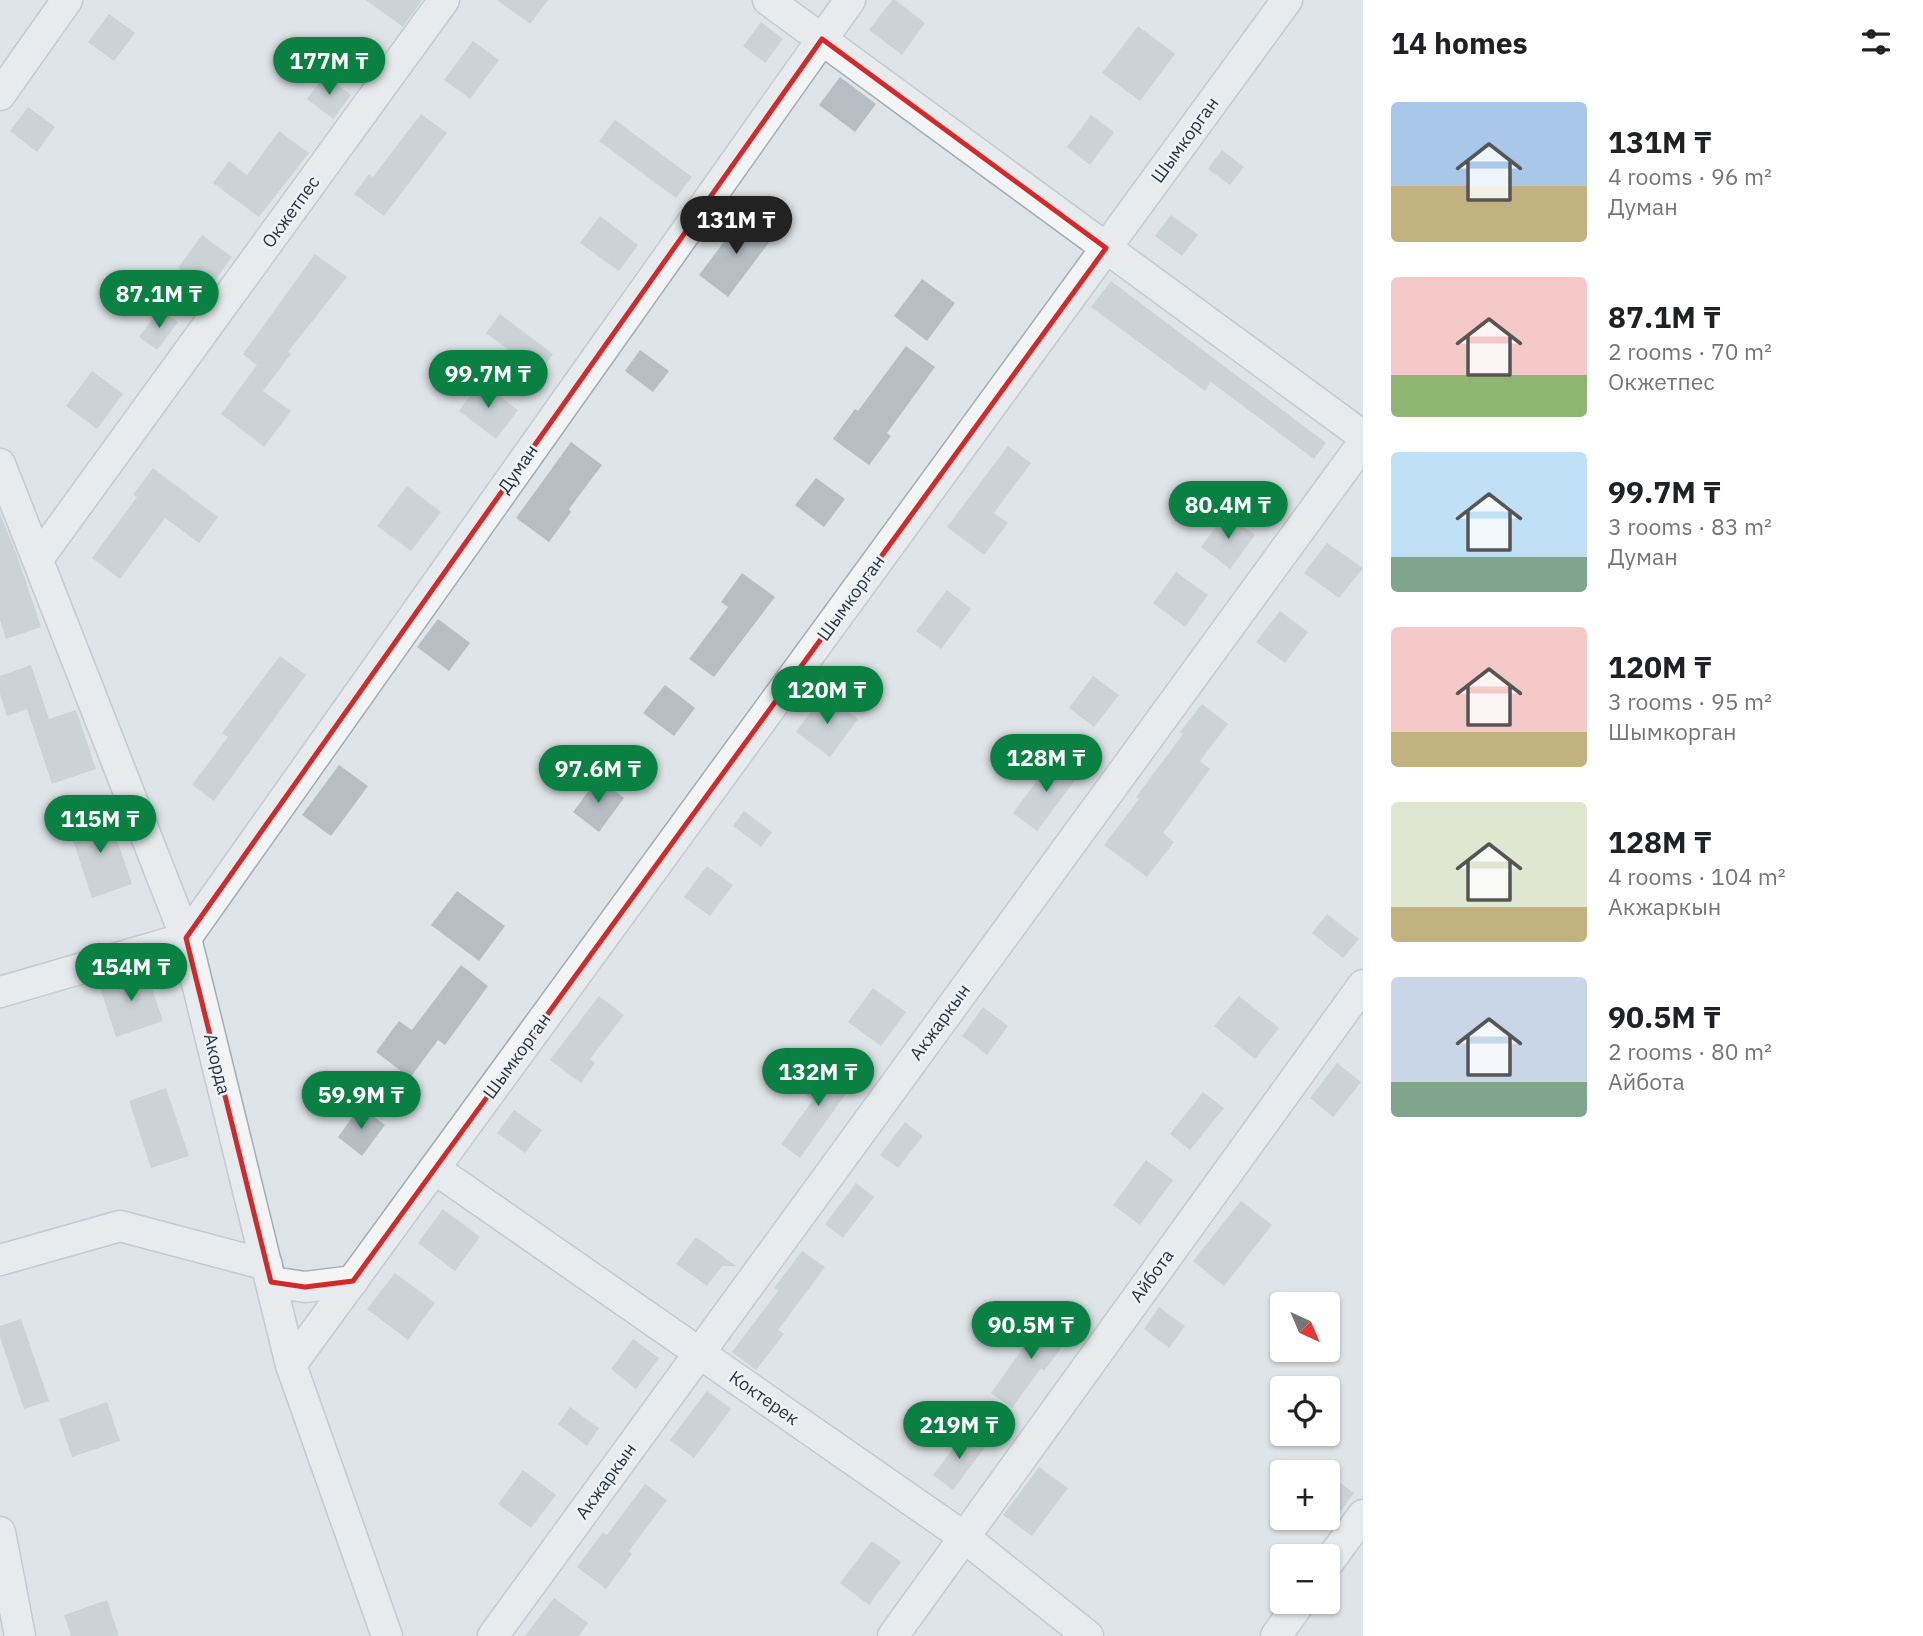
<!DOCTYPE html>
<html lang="en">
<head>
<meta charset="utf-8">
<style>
	body { margin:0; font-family:"IBM Plex Sans",sans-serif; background:#f2f2f2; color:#202124; height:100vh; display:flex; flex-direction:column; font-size:26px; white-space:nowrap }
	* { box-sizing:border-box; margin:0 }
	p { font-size:23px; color:#757577 }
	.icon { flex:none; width:38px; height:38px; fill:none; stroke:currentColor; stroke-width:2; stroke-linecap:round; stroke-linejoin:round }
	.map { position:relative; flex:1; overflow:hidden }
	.side { display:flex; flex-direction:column; background:#fff; width:560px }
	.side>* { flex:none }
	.needle { width:46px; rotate:136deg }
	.buttons { position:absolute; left:1270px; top:1292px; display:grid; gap:14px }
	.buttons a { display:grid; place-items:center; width:70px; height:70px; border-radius:7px; background:#fff; box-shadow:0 2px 5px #0004; font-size:35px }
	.price { position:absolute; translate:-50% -60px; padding:0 16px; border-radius:24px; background:#0b8043; color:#fff; font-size:23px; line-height:46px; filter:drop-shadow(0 2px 4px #0008) }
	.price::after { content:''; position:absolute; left:50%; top:42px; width:21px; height:16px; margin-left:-10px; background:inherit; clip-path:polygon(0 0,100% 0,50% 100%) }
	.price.on { background:#222; color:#fff }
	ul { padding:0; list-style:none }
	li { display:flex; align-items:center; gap:21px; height:175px; padding:0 28px }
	li span { display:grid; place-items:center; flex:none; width:196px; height:140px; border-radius:7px; color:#555 }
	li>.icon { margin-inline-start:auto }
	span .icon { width:84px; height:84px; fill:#fffc; stroke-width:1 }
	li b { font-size:30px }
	h2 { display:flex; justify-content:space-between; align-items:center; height:84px; padding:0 28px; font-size:30px }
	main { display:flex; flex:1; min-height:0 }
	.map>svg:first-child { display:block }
	.building { fill:#b6bec4 }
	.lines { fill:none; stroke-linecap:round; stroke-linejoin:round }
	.minor-casing { stroke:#a4abb2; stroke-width:33 }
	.minor { stroke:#f2f4f6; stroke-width:30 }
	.marked { fill:none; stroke:#d62828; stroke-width:5; stroke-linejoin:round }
	.labels { text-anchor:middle; stroke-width:5; stroke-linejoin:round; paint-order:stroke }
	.street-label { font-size:18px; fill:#28333e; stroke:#eef2f5 }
</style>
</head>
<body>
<main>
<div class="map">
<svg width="1363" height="1636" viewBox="0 0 1363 1636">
	<rect width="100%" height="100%" fill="#dfe4e8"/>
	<g class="building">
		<polygon points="366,0 422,0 403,27"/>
		<polygon points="497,0 548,0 530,24"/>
		<polygon points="892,0 895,0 925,23 902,55 869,30"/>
		<polygon points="109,14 135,33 114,61 88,42"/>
		<polygon points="761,22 783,39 765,63 743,46"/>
		<polygon points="1138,26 1175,54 1140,101 1102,73"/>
		<polygon points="473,41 499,60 470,99 444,80"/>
		<polygon points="325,75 351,95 333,119 307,99"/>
		<polygon points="840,77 876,104 855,132 819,105"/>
		<polygon points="28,107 55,127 37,152 10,131"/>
		<polygon points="421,114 447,133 384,216 354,194 369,174 373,177"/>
		<polygon points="1091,115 1114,132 1090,165 1067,147"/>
		<polygon points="615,120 692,177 676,198 599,141"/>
		<polygon points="279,131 309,153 259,217 213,183 229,161 247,175"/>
		<polygon points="1222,150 1244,167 1230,185 1208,169"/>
		<polygon points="744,215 773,237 728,297 699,275"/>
		<polygon points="1171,215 1198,235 1182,256 1155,236"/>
		<polygon points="600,216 638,245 619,271 580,243"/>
		<polygon points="202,235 232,257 208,290 178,268"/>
		<polygon points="315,254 347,277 288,352 291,354 263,391 291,411 264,447 221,414 257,365 243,354"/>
		<polygon points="922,279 955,303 927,341 894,316"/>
		<polygon points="1111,281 1326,443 1314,459 1211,382 1205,391 1091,307"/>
		<polygon points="160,309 178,322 157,350 139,337"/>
		<polygon points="500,314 553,354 539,373 486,333"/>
		<polygon points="906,346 935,367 887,433 891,436 869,465 833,439 855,409 858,411"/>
		<polygon points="640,350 669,371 653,392 625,371"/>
		<polygon points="92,371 123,394 97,429 66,406"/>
		<polygon points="480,382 518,410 496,439 459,411"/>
		<polygon points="571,442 602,465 569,509 571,512 549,542 516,518"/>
		<polygon points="1008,446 1031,463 994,513 1008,523 984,555 947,527"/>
		<polygon points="153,468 218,517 199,543 165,518 120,579 92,558 137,497 133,495"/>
		<polygon points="816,478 845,499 824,527 795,505"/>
		<polygon points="407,486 441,512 411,551 377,526"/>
		<polygon points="1226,513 1255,535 1230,569 1201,547"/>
		<polygon points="0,514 18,558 41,627 6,639 0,620"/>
		<polygon points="1327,543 1363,568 1339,598 1304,573"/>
		<polygon points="1176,572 1208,595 1185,627 1153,603"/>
		<polygon points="742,573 775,597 714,677 689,659 728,607 721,602"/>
		<polygon points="947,590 971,609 941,649 916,631"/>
		<polygon points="1280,611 1308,632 1285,663 1256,642"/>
		<polygon points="438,619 470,643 449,671 417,647"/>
		<polygon points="280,656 306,675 214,801 192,785 228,737 222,733"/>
		<polygon points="31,665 49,719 76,710 96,769 52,784 27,709 7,716 0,694 0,676"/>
		<polygon points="1093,676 1119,695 1094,727 1069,708"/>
		<polygon points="665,685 695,708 674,736 643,713"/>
		<polygon points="824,694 858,719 830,757 796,732"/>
		<polygon points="1202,704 1228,724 1200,761 1210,769 1163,833 1174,842 1147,877 1104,845 1139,799 1136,797 1183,734 1180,732"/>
		<polygon points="1055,757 1079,775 1037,831 1013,813"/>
		<polygon points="339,765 368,786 331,836 302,815"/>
		<polygon points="598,778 624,798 599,832 573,812"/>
		<polygon points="107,811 132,884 92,898 68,825"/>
		<polygon points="744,811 772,832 761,847 733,826"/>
		<polygon points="707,866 733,885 710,916 684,897"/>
		<polygon points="457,891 505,926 479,961 431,925"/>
		<polygon points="1327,914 1359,939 1343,958 1312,933"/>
		<polygon points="461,965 488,986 445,1045 438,1040 410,1078 376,1052 399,1021 412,1030"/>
		<polygon points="145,968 163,1021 116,1037 99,984"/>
		<polygon points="873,988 906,1012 881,1046 848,1022"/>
		<polygon points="599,996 624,1015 590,1059 595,1063 581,1083 550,1060"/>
		<polygon points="1239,996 1279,1028 1255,1059 1214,1026"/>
		<polygon points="983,1007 1008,1026 987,1055 962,1036"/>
		<polygon points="830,1062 855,1081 800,1158 781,1144 813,1100 805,1094"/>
		<polygon points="1337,1063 1361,1082 1333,1117 1310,1098"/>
		<polygon points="166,1088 189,1156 151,1168 129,1101"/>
		<polygon points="1203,1092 1224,1108 1190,1150 1170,1134"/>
		<polygon points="360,1107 385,1125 362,1156 338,1137"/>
		<polygon points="514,1110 542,1130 525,1153 497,1133"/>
		<polygon points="905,1122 923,1136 898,1168 880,1155"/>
		<polygon points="1146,1160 1173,1180 1140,1225 1113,1205"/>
		<polygon points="856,1183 874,1197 843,1238 825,1224"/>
		<polygon points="1241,1201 1272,1225 1224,1286 1193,1261"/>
		<polygon points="443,1209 480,1237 455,1271 418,1243"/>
		<polygon points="696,1237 736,1266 722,1266 707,1286 676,1264"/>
		<polygon points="802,1251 825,1267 778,1330 784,1334 756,1370 732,1352 778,1291 774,1288"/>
		<polygon points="395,1273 435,1303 408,1340 367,1309"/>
		<polygon points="1159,1307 1185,1326 1169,1348 1144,1329"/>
		<polygon points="1046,1316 1071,1335 1044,1371 1041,1368 1012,1408 991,1393"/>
		<polygon points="21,1319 49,1401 24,1409 0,1337 0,1326"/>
		<polygon points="633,1339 659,1358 636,1389 611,1369"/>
		<polygon points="707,1391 731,1409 694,1458 670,1440"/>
		<polygon points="107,1402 120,1441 72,1457 59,1419"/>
		<polygon points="570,1407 599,1428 587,1446 558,1424"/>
		<polygon points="965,1433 985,1447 953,1490 933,1475"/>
		<polygon points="1039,1467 1068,1488 1032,1536 1003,1515"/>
		<polygon points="523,1470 556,1495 531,1528 498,1504"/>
		<polygon points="1328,1474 1354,1493 1328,1528"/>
		<polygon points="645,1484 667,1500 629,1551 632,1554 606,1589 577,1567 603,1532 607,1535"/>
		<polygon points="872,1541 901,1562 869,1605 840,1583"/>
		<polygon points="554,1598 588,1623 579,1636 525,1636"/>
		<polygon points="107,1600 119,1636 71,1636 64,1615"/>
	</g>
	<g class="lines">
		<defs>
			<g id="minor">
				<polyline points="768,0 1363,436"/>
				<polyline points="0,95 67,0"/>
				<polyline points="0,464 186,938 291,1365 387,1636"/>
				<polyline points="38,559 444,0"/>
				<polyline points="0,992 186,938 850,0"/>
				<polyline points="435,1169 964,1537 1088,1636"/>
				<polyline points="0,1260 120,1226 267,1265"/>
				<polyline points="271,1282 305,1287 353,1281"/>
				<polyline points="291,1365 1287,0"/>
				<polyline points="0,1532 20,1636"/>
				<polyline points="1328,1563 1363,1515"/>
				<polyline points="493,1636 1363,443"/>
				<polyline points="893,1636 1363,985"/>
				<polyline points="1276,1636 1301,1601"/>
			</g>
		</defs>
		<use href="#minor" class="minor-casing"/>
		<use href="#minor" class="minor"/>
	</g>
	<path d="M0 0H1363V1636H0ZM 822,39 L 1106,248 L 353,1281 L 305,1287 L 271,1282 L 186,938 Z" fill="#dfe4e8" fill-opacity=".55" fill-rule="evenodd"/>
	<path class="marked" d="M 822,39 L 1106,248 L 353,1281 L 305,1287 L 271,1282 L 186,938 Z"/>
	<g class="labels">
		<g class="street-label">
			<text transform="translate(1185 140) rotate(-54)" y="6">Шымкорган</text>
			<text transform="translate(291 212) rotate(-54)" y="6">Окжетпес</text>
			<text transform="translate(518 469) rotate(-55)" y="6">Думан</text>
			<text transform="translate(851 598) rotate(-54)" y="6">Шымкорган</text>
			<text transform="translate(940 1022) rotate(-54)" y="6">Акжаркын</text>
			<text transform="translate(517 1056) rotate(-54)" y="6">Шымкорган</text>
			<text transform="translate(217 1064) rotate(76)" y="6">Акорда</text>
			<text transform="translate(1152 1276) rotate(-54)" y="6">Айбота</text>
			<text transform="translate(764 1398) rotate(35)" y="6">Коктерек</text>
			<text transform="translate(606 1481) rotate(-54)" y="6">Акжаркын</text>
		</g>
	</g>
</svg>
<div class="buttons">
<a><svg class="needle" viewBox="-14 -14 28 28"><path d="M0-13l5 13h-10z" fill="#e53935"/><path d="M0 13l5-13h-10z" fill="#757577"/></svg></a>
<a><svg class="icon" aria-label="locate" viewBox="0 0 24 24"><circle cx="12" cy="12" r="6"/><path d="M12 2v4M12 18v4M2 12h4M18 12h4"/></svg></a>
<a>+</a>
<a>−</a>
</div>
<b class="price" style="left:329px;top:97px">177M ₸</b>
<b class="price on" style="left:736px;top:256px">131M ₸</b>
<b class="price" style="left:159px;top:330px">87.1M ₸</b>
<b class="price" style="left:488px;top:410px">99.7M ₸</b>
<b class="price" style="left:1228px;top:541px">80.4M ₸</b>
<b class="price" style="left:827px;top:726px">120M ₸</b>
<b class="price" style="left:1046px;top:794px">128M ₸</b>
<b class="price" style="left:598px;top:805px">97.6M ₸</b>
<b class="price" style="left:100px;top:855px">115M ₸</b>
<b class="price" style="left:131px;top:1003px">154M ₸</b>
<b class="price" style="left:818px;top:1108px">132M ₸</b>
<b class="price" style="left:361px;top:1131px">59.9M ₸</b>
<b class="price" style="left:1031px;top:1361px">90.5M ₸</b>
<b class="price" style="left:959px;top:1461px">219M ₸</b>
</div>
<section class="side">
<h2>14 homes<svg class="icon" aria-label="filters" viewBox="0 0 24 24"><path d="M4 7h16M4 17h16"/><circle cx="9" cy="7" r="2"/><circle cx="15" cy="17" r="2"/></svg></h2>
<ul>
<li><span style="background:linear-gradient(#a9c7e8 60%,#c2b280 0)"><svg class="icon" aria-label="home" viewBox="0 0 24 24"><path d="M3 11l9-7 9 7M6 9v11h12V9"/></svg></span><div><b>131M ₸</b><p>4 rooms · 96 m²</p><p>Думан</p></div></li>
<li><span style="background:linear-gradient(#f6c9c9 70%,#8fb573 0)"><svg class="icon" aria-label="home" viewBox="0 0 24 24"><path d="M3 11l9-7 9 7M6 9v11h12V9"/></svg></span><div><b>87.1M ₸</b><p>2 rooms · 70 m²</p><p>Окжетпес</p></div></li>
<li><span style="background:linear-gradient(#bfe0f5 75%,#7fa58c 0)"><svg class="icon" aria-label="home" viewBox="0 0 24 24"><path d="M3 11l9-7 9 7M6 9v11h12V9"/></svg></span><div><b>99.7M ₸</b><p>3 rooms · 83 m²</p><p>Думан</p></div></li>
<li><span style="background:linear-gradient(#f6c9c9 75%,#c2b280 0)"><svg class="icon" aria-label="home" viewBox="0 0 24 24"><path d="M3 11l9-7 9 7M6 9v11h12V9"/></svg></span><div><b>120M ₸</b><p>3 rooms · 95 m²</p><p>Шымкорган</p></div></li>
<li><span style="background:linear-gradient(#dfe7d0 75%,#c2b280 0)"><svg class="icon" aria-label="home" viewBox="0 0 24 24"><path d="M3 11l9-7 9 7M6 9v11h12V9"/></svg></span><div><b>128M ₸</b><p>4 rooms · 104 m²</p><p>Акжаркын</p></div></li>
<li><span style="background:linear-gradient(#c9d6e8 75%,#7fa58c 0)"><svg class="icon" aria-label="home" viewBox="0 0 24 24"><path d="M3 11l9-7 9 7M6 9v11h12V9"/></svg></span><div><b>90.5M ₸</b><p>2 rooms · 80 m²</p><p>Айбота</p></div></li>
</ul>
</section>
</main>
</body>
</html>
